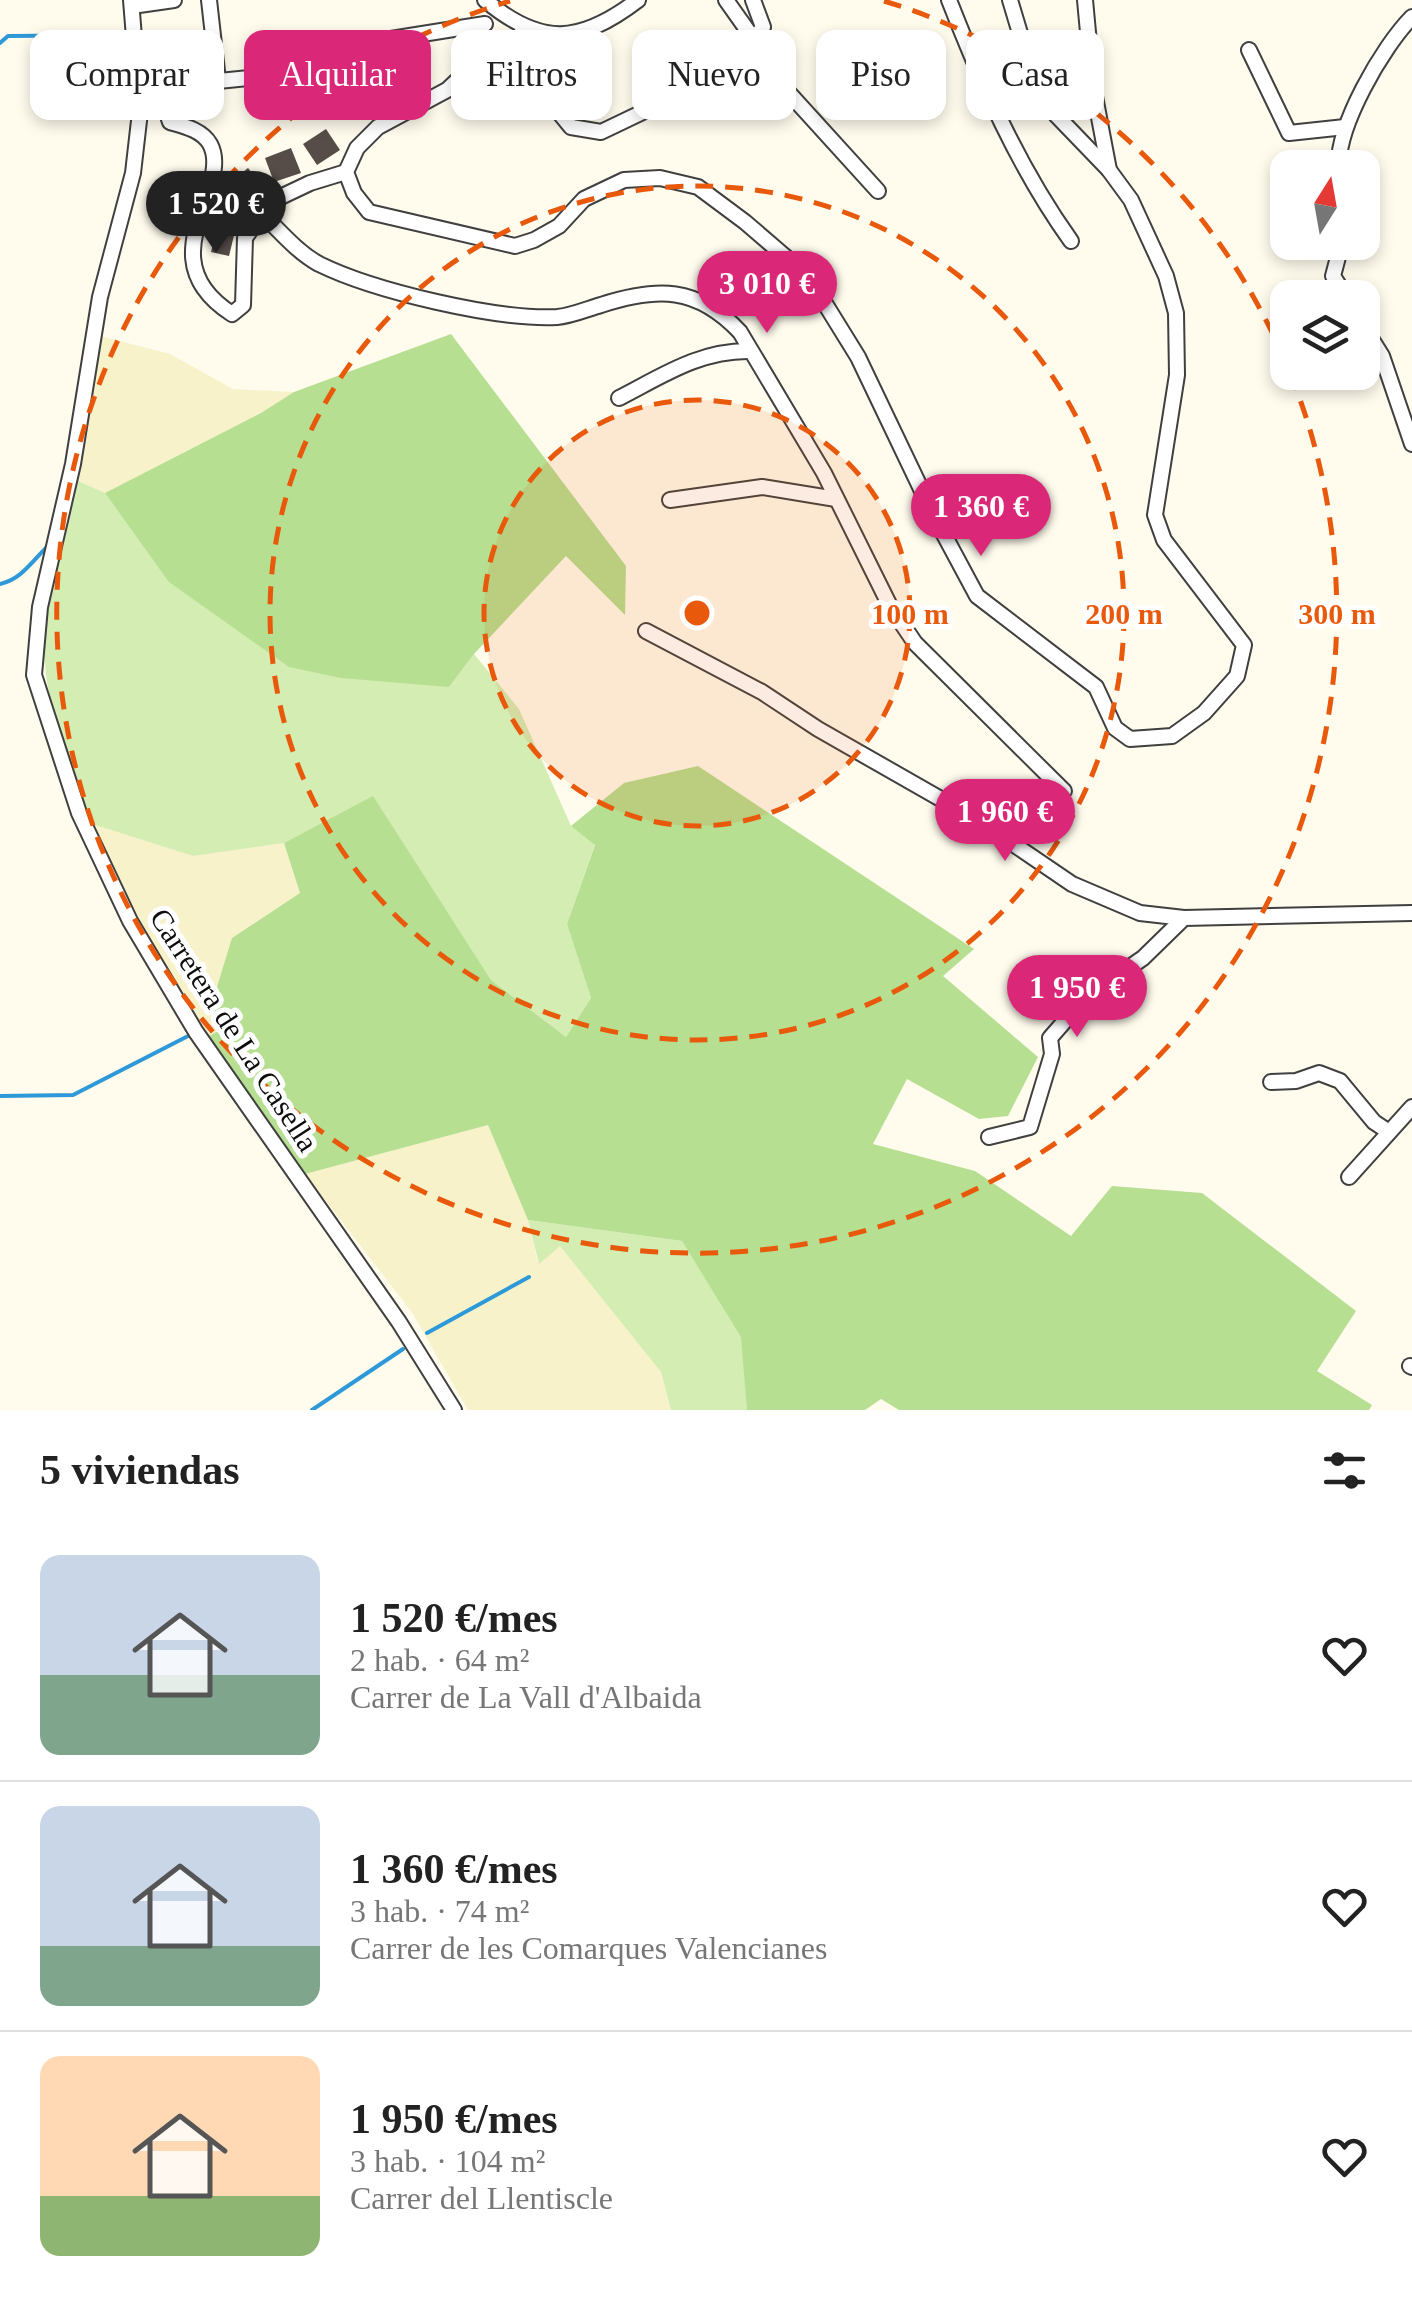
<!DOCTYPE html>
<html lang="es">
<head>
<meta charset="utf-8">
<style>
	body { margin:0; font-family:"Times New Roman",serif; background:#f6f6f6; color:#222; height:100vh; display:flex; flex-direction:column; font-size:38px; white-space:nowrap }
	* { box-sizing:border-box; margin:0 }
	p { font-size:32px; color:#767676 }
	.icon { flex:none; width:55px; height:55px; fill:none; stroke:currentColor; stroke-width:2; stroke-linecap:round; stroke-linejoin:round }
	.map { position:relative; height:1410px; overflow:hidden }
	.drawer { display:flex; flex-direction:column; background:#fff; flex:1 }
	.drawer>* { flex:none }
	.guide { position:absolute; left:30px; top:30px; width:1352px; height:90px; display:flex; gap:20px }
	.needle { width:65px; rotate:11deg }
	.buttons { position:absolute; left:1270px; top:150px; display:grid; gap:20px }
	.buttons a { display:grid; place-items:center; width:110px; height:110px; border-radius:20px; background:#fff; box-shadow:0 5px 15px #0003; font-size:50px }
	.price { position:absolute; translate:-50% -85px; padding:0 22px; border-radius:35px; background:#db2777; color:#fff; font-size:32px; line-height:65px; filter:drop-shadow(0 2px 5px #0008) }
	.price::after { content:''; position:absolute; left:50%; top:60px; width:30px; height:22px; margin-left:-15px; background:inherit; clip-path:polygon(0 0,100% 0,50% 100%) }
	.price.current { background:#222; color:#fff }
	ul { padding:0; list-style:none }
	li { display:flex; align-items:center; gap:30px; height:250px; padding:0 40px }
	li+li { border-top:2px solid #e0e0e0 }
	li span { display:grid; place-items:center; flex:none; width:280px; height:200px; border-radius:20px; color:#555 }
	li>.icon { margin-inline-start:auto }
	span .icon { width:120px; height:120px; fill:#fffc; stroke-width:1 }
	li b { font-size:42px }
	h2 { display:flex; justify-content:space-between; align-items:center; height:120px; padding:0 40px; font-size:42px }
	.tag { padding:0 35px; border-radius:20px; background:#fff; box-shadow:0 5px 15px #0003; font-size:35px; line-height:90px }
	.tag.current { background:#db2777; color:#fff }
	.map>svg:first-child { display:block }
	.farmland { fill:#f7f2ca }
	.green { fill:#d3edb3 }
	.forest { fill:#b6df91 }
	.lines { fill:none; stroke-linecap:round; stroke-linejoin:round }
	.stream { stroke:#2e99d8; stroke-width:4 }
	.building { fill:#564d48 }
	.minor-casing { stroke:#404040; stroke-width:18 }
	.minor { stroke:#fff; stroke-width:14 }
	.ring { fill:none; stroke:#e8590c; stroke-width:5; stroke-dasharray:18 12 }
	.labels { text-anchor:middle; stroke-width:10; stroke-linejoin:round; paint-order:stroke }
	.street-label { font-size:30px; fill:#0d0d0d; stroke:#fff }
	.centre { fill:#e8590c; stroke:#fff; stroke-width:5 }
	.ring-label { font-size:30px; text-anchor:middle; font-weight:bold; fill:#e8590c; stroke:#fff; stroke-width:10; stroke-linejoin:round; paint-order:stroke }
</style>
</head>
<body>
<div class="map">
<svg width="1412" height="1410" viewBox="0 0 1412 1410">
	<rect width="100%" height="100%" fill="#fffbed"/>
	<g class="farmland">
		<polygon points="100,336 170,354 233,389 294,392 261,413 105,493 78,481"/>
		<polygon points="89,823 193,856 284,843 300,893 232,938 223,1028 206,1038 134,917"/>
		<polygon points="488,1125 528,1220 538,1263 560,1246 661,1372 671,1410 468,1410 411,1311 305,1174"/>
	</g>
	<g class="green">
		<path d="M 78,481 L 105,493 L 170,582 L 449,687 L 474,654 L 519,709 L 571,826 L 595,844 L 567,924 L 591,998 L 566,1037 L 491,980 L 373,797 L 284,843 L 193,856 L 89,823 C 72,767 45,708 44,649 C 43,600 67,531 78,481 Z"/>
		<polygon points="528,1220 682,1241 742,1337 747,1410 671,1410 661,1372 560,1246 539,1264"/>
	</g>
	<g class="forest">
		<polygon points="451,334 626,566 625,615 566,556 474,654 449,687 341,678 289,667 169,582 105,493 261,413 294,392"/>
		<polygon points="698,766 974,949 943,976 1038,1057 1008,1116 979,1119 907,1079 873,1144 975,1171 1071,1236 1112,1186 1202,1193 1356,1311 1317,1371 1372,1405 1369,1410 899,1410 881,1399 865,1410 747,1410 741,1337 682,1241 528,1220 488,1125 305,1174 206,1038 223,1028 210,1010 232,938 300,893 284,843 373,796 491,980 566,1037 591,998 567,924 595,845 571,826 624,783"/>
	</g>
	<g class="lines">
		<g class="stream">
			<polyline points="0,43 8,36 129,35"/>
			<path d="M 0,584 C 22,579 32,561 48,546"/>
			<polyline points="0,1096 73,1095 192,1034"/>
			<polyline points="427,1333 529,1277"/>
			<polyline points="312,1410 403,1349"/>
		</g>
	</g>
	<g class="building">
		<polygon points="397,61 400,86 374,90 371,64"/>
		<polygon points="364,69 367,93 339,97 336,73"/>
		<polygon points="324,76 328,99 302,103 299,79"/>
		<polygon points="326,129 340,150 317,165 303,144"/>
		<polygon points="291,148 301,173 274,182 265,158"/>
		<polygon points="248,168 265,188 244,205 227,185"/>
		<polygon points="219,219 237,223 229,256 211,252"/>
	</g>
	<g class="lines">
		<defs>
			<g id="minor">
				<polyline points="131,0 140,112 133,173 100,297 73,464 40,607 34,675 79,813 130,921 196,1032 399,1322 454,1410"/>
				<polyline points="209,0 218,80"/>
				<path d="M 485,0 C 541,47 580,44 638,0"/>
				<polyline points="726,0 755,41"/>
				<path d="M 949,0 C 982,84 1018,167 1071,241"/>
				<polyline points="1085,0 1093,86 1109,170"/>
				<polyline points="132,6 174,0"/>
				<polyline points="522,28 558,111 571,127 601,132 647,110 748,48 763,27 753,0"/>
				<polyline points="529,44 484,55 447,90 378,127 357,148 346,172 354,193 369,212 515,246 534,240 559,226 584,199 624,180 660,178 698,187 745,222 788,259 824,302 858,357 933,514 977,596 1096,687 1115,728 1130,739 1172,736 1204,713 1237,676 1244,645 1164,540 1155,515 1177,375 1176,313 1166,276 1131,200 1109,170 1056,115 1031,70 1010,0"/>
				<polyline points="748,48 878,191"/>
				<polyline points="1249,50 1289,133 1345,127"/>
				<path d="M 1339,168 C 1336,127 1383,46 1412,17"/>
				<path d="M 346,172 L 310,183 L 270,202 L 245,238 L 243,305 L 232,314 C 145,258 234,188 210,144 C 202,130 184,126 170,122 L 163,102 L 170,89 L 179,85 L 278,75 L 278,57 L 485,24"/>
				<path d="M 262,214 C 280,231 297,252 319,264 C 374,291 496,320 557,317 C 571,316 587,309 601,305 C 657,287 697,286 740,332 L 824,473 L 890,606 L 915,643 L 1064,791"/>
				<polyline points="1342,242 1333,276 1347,298"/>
				<polyline points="1362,324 1382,356 1412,444"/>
				<path d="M 619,398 C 662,376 700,350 750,351"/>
				<polyline points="670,500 762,487 836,499"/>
				<polyline points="646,631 762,692 818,729 981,822 1072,884 1140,913 1184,918 1412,913"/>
				<polyline points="1271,1082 1296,1081 1319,1073 1340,1081 1374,1122 1389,1132"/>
				<polyline points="989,1137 1030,1127 1052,1054 1050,1038 1084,999 1143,958 1184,918"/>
				<polyline points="1349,1177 1412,1107"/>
				<polyline points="1410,1366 1412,1367"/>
			</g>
		</defs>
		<use href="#minor" class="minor-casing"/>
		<use href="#minor" class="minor"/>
	</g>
	<circle cx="697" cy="613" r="213" fill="#e8590c" fill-opacity=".12"/>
	<g class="ring">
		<circle cx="697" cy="613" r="213"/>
		<circle cx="697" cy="613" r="427"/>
		<path d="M884 1A640 640 0 0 1 1286 363M1290 373A640 640 0 1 1 510 1"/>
	</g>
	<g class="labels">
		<g class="street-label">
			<text transform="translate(234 1030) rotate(57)" y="10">Carretera de La Casella</text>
		</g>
	</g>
	<circle cx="697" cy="613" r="15" class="centre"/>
	<g class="ring-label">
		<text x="910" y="624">100 m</text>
		<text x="1124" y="624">200 m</text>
		<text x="1337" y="624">300 m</text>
	</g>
</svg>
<div class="buttons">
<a><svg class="needle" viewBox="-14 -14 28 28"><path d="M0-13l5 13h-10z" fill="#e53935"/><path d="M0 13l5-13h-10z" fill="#767676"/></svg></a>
<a><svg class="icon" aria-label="layers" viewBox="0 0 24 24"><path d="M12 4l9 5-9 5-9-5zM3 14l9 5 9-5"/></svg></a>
</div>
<b class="price current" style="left:216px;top:256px">1 520 €</b>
<b class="price" style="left:767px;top:336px">3 010 €</b>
<b class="price" style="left:981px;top:559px">1 360 €</b>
<b class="price" style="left:1005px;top:864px">1 960 €</b>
<b class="price" style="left:1077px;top:1040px">1 950 €</b>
<div class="guide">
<a class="tag">Comprar</a>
<a class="tag current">Alquilar</a>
<a class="tag">Filtros</a>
<a class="tag">Nuevo</a>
<a class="tag">Piso</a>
<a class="tag">Casa</a>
</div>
</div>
<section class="drawer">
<h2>5 viviendas<svg class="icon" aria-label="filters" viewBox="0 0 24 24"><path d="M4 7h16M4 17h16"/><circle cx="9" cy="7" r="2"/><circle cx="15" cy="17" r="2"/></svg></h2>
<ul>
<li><span style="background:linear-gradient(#c9d6e8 60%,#7fa58c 0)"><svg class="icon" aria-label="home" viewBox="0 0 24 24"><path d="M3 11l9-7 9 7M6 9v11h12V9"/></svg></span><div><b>1 520 €/mes</b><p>2 hab. · 64 m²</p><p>Carrer de La Vall d'Albaida</p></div><svg class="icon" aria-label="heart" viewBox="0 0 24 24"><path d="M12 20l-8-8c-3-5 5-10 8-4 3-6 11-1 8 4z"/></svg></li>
<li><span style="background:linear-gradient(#c9d6e8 70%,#7fa58c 0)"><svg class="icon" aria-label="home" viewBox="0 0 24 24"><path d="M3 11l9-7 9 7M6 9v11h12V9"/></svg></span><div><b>1 360 €/mes</b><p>3 hab. · 74 m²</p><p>Carrer de les Comarques Valencianes</p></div><svg class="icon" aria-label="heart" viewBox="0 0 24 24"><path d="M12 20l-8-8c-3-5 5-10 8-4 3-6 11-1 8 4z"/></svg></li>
<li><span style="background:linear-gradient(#ffd9b3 70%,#8fb573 0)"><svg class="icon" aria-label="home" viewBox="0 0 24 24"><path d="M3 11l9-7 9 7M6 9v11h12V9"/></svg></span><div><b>1 950 €/mes</b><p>3 hab. · 104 m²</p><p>Carrer del Llentiscle</p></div><svg class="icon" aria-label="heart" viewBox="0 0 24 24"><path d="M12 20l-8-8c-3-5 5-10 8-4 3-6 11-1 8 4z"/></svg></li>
</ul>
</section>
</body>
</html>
